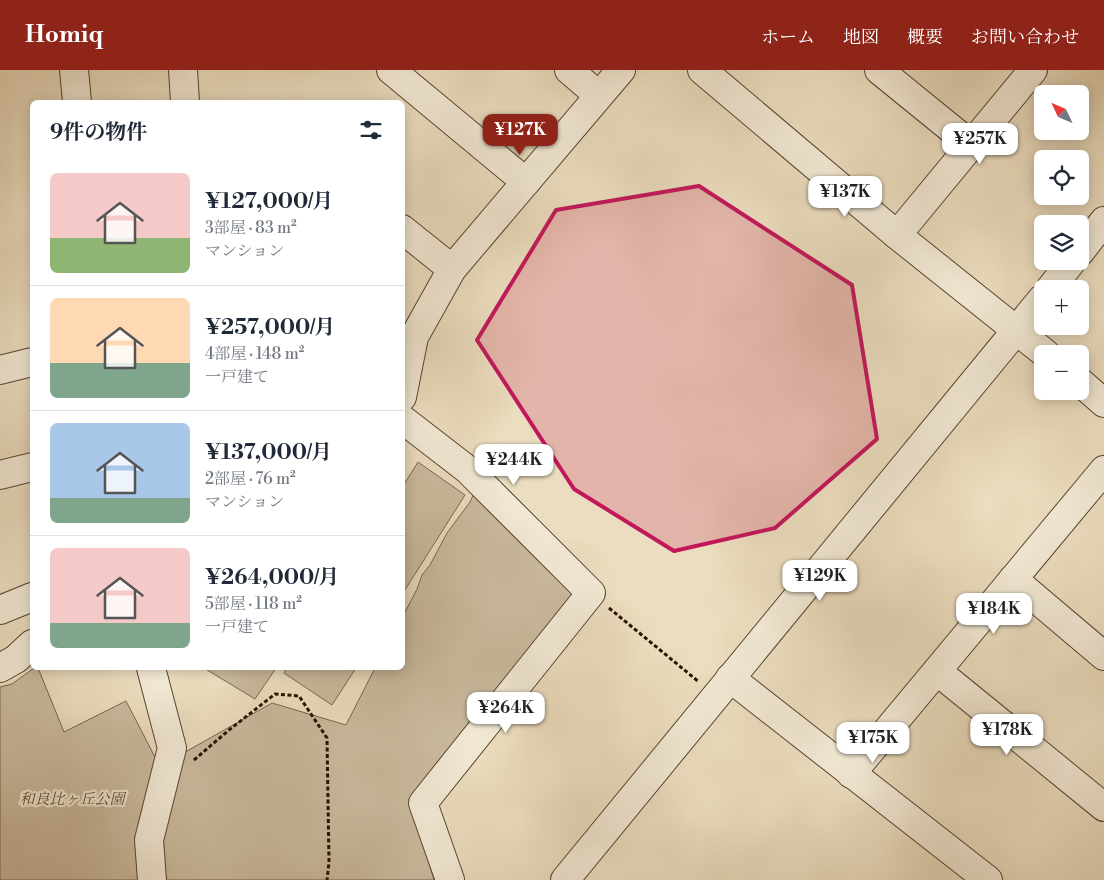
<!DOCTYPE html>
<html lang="ja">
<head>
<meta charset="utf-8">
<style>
	body { margin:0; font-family:"Libre Bodoni","Noto Serif JP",serif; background:#f6f6f7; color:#1f2937; height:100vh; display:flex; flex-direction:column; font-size:19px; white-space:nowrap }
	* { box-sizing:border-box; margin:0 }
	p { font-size:16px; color:#747a83 }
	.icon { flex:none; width:28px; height:28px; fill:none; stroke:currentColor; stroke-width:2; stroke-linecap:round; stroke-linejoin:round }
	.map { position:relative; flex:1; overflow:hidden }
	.drawer { position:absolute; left:30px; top:30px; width:375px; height:570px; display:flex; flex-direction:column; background:#fff; border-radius:8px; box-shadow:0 2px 12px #0003 }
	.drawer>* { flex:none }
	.needle { width:32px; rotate:314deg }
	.fabs { position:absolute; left:1034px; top:15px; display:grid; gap:10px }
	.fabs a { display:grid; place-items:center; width:55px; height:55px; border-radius:8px; background:#fff; box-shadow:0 2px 12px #0003; font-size:25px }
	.price { position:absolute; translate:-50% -42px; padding:0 11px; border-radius:10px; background:#fff; color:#222; font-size:16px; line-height:32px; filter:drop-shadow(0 1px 2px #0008) }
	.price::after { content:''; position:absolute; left:50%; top:30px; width:15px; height:11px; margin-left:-8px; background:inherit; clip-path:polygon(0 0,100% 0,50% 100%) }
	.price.selected { background:#8f2418; color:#fff }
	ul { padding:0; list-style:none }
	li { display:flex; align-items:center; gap:15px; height:125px; padding:0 20px }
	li+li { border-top:1px solid #e0e1e3 }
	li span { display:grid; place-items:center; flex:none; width:140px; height:100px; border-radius:8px; color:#555 }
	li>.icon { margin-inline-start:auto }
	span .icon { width:60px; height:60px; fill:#fffc; stroke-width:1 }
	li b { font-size:21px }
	h2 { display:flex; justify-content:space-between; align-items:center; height:60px; padding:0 20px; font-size:21px }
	header { display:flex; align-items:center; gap:30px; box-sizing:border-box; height:70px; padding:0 25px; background:#8f2418; color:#fff }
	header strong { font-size:24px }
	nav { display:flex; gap:28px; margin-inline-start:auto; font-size:18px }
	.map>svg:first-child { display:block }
	.green { fill:#caba9f; stroke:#786650 }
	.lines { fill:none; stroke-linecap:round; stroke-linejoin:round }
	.minor-casing { stroke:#584430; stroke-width:30 }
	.path { stroke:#271100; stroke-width:3; stroke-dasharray:4 2.5; stroke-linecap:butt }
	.minor { stroke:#f2e9d5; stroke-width:28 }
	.marked { fill:#c2185b; fill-opacity:0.2; stroke:#c2185b; stroke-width:4; stroke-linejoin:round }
	.labels { text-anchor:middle; stroke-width:4.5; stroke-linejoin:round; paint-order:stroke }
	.park-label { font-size:15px; font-style:italic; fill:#604c38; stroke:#f2e9d5 }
</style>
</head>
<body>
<header>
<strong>Homiq</strong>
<nav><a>ホーム</a><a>地図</a><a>概要</a><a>お問い合わせ</a></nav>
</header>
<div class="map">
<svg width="1104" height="810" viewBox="0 0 1104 810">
	<rect width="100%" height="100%" fill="#ebddbf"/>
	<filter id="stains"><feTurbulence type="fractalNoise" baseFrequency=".004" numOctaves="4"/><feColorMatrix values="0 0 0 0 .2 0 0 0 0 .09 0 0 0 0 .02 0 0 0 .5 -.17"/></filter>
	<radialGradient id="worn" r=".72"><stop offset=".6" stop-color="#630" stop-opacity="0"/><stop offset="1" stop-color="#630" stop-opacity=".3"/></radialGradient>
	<g class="green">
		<polygon points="418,392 465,425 403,523 403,416"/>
		<polygon points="475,421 575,526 417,722 428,789 434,810 0,810 0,617 12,614 34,598 38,598 64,662 126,631 158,693 157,698 272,633 346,655 375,598 402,598 403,546 417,519 422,505 430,495 447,463 470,432"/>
		<polygon points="204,598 276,598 255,629"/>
		<polygon points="287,598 356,598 332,635 284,603"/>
	</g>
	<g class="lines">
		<defs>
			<g id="minor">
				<polyline points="74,0 77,32"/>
				<polyline points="183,0 185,32"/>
				<polyline points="391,0 526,112"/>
				<polyline points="569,0 598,25"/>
				<polyline points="702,0 897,165 1046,284"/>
				<polyline points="879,0 970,74"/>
				<polyline points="402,159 452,199"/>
				<polyline points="897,165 1033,0"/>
				<polyline points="1080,182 1104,151"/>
				<polyline points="1050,219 1072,191"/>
				<polyline points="0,300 32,292"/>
				<polyline points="1080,312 1104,333"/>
				<polyline points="402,327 414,267 452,199 621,0"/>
				<polyline points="402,349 468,400 591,523 423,733 450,810"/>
				<polyline points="0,405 32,397"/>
				<polyline points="1013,509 1104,586"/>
				<polyline points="0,540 32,527"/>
				<polyline points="0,598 16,589 32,574"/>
				<polyline points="151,598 172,678 149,770 152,810"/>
				<polyline points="937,601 1104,737"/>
				<polyline points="730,608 988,810"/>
				<polyline points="851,704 1104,400"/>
				<polyline points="565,810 1042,229"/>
			</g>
		</defs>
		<use href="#minor" class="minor-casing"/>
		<g class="path">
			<polyline points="609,538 699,612"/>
			<polyline points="194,690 229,660 275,624 299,626 327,668 329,792 327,810"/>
		</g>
		<use href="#minor" class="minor"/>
	</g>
	<path class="marked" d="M 699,116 L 852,215 L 877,369 L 775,458 L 674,481 L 574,419 L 477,270 L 556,140 Z"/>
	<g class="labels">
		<g class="park-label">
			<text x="72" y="734">和良比ヶ丘公園</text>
		</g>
	</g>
	<rect width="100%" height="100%" filter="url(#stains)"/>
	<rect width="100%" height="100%" fill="url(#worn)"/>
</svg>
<div class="fabs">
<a><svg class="needle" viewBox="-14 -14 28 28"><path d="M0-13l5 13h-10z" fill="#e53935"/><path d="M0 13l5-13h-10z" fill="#747a83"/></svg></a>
<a><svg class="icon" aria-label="locate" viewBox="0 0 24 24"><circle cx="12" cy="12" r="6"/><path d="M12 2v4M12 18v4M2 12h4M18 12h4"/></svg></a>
<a><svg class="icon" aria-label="layers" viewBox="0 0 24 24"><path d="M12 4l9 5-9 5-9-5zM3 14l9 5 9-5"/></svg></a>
<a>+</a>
<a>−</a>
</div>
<b class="price selected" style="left:520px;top:86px">¥127K</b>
<b class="price" style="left:980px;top:95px">¥257K</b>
<b class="price" style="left:845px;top:148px">¥137K</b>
<b class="price" style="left:514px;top:416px">¥244K</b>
<b class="price" style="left:820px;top:532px">¥129K</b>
<b class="price" style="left:994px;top:565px">¥184K</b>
<b class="price" style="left:506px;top:664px">¥264K</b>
<b class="price" style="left:1007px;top:686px">¥178K</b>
<b class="price" style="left:873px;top:694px">¥175K</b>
<section class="drawer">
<h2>9件の物件<svg class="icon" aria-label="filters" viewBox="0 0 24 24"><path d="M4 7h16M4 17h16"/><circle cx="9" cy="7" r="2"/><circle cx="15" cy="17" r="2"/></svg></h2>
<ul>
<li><span style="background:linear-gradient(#f6c9c9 65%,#8fb573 0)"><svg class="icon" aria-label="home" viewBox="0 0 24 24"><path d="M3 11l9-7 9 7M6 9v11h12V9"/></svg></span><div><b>¥127,000/月</b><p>3部屋 · 83 m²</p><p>マンション</p></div></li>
<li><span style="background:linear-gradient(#ffd9b3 65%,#7fa58c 0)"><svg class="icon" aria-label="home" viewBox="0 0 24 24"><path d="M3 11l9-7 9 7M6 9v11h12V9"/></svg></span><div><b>¥257,000/月</b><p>4部屋 · 148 m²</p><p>一戸建て</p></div></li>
<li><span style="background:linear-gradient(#a9c7e8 75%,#7fa58c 0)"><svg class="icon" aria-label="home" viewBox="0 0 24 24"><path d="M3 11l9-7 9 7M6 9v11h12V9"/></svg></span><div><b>¥137,000/月</b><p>2部屋 · 76 m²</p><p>マンション</p></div></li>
<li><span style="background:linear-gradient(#f6c9c9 75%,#7fa58c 0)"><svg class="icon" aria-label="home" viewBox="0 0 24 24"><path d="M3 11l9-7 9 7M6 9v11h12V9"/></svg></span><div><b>¥264,000/月</b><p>5部屋 · 118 m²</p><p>一戸建て</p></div></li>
</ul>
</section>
</div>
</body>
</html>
